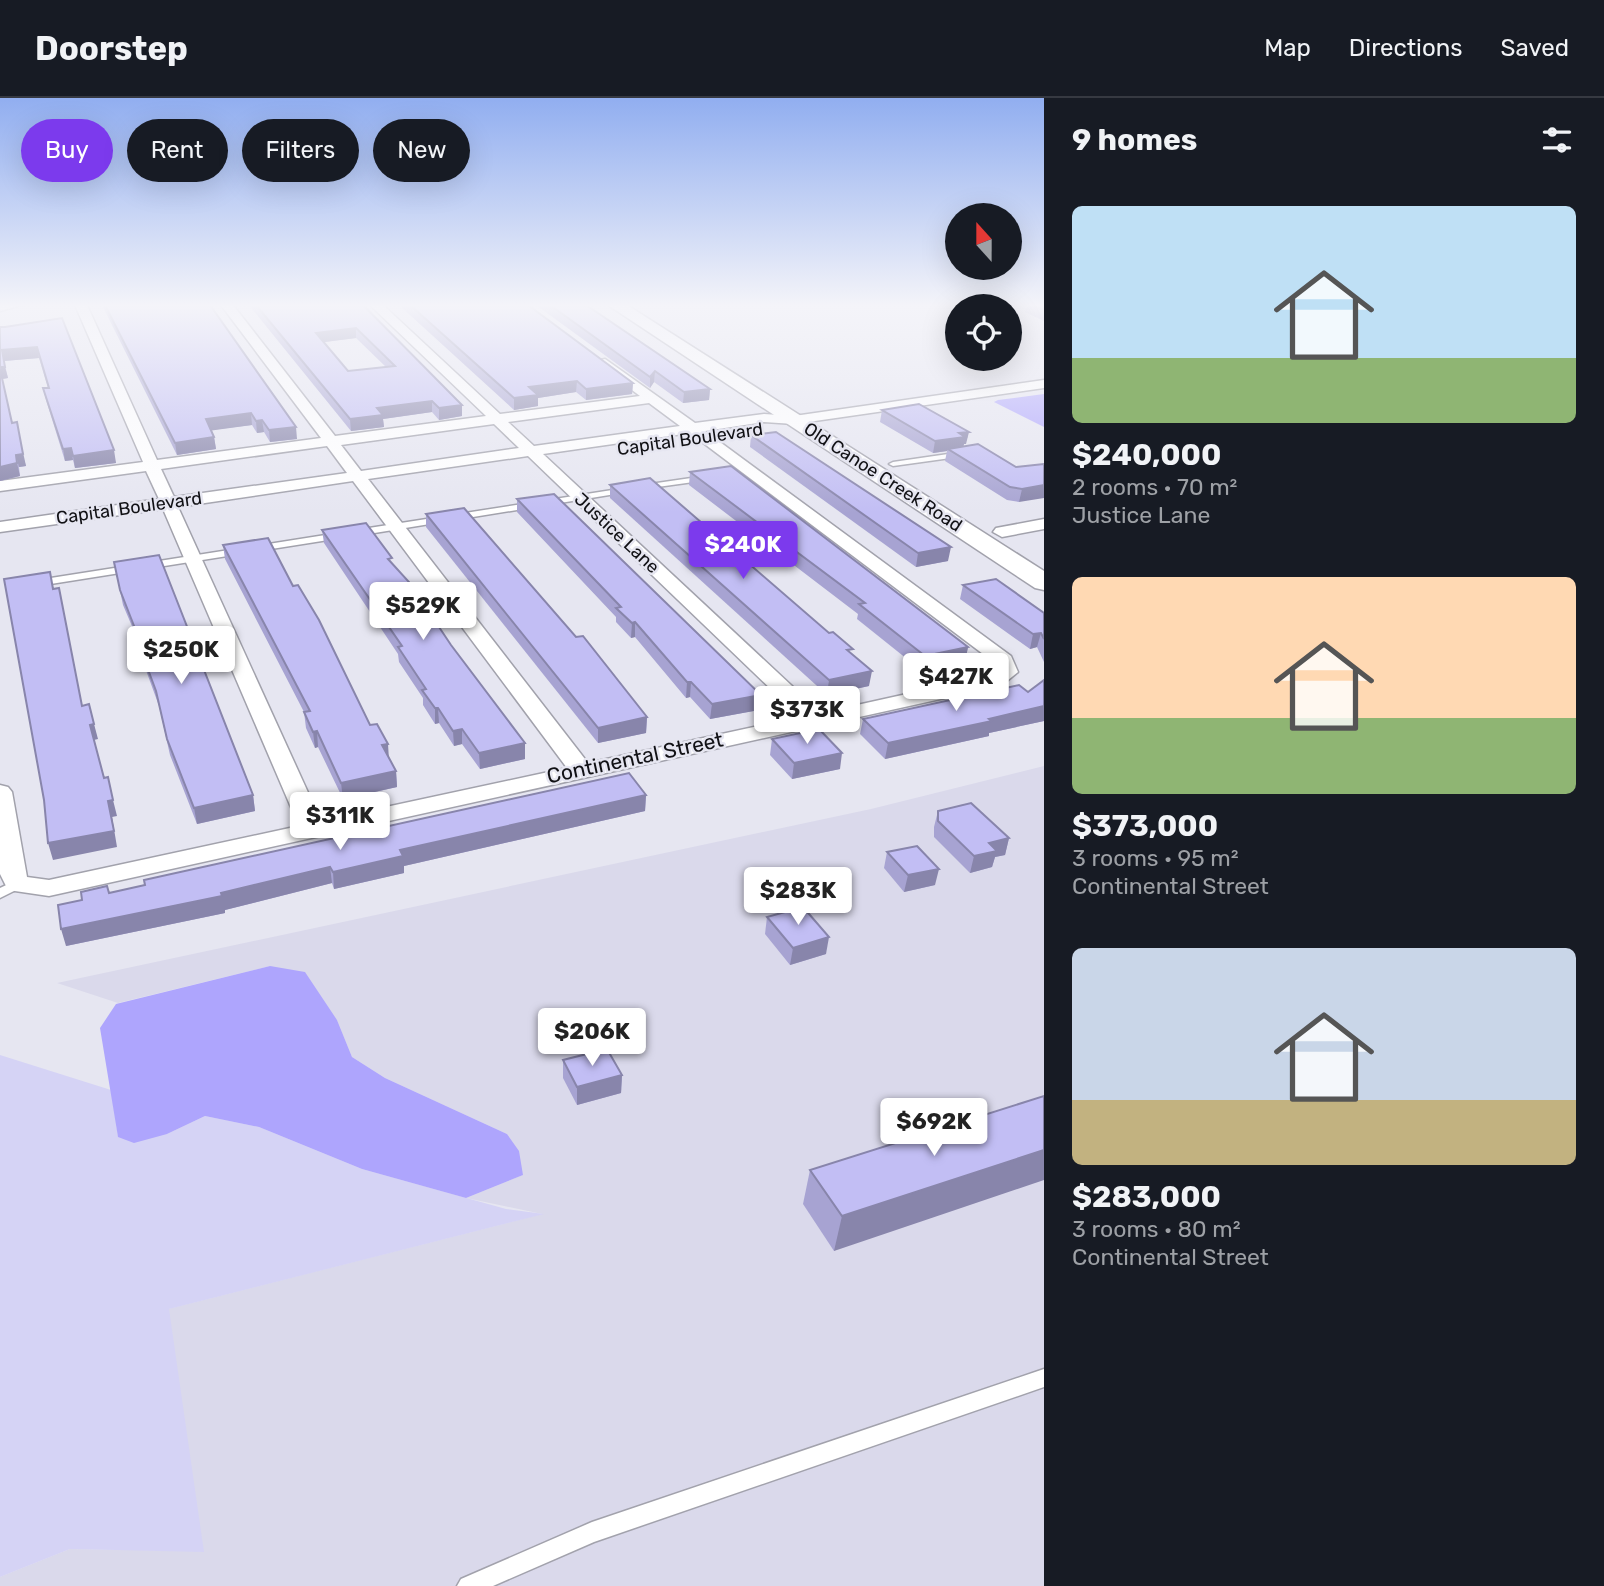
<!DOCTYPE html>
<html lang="en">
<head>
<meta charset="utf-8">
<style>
	body { margin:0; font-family:Rubik,sans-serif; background:#242831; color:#f1f3f6; height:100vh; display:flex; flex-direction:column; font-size:26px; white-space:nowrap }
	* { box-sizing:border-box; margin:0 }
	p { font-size:23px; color:#9ea1a6 }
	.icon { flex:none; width:38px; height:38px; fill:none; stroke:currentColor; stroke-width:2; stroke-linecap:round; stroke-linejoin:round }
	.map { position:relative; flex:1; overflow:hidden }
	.side { display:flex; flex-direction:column; background:#171b24; width:560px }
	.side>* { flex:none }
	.hud { position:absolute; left:21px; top:21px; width:665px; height:63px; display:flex; gap:14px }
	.needle { width:46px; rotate:339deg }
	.fabs { position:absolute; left:945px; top:105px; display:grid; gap:14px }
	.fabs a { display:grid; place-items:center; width:77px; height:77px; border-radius:50%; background:#171b24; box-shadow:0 7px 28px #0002; font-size:35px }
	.price { position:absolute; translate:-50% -60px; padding:0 16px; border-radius:7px; background:#fff; color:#222; font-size:23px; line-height:46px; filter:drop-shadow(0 2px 4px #0008) }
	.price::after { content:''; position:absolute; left:50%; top:42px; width:21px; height:16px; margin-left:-10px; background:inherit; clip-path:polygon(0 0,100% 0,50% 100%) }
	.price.selected { background:#7c3aed; color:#fff }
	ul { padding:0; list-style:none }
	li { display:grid; align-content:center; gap:14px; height:371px; padding:0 28px }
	li span { display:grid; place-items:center; height:217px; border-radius:10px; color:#555 }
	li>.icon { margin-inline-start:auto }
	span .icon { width:126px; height:126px; fill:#fffc; stroke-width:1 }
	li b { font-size:30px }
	h2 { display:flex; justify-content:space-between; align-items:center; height:84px; padding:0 28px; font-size:30px }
	.pill { padding:0 24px; border-radius:32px; background:#171b24; box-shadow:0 7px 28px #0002; font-size:24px; line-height:63px }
	.pill.selected { background:#7c3aed; color:#fff }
	header { display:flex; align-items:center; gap:42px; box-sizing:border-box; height:98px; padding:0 35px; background:#171b24; border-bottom:2px solid #363941 }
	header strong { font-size:33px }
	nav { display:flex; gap:38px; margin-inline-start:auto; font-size:24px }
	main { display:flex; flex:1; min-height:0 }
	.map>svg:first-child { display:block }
	.built { fill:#dad9eb }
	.green { fill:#d5d3f5 }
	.water { fill:#aea5fd }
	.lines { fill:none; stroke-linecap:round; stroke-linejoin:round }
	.lane-casing { stroke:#a2a2ac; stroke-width:3 }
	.street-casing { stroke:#a2a2ac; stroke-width:3 }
	.secondary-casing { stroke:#a2a2ac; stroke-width:3 }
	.lane { fill:#fff; fill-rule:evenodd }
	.street { fill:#fff; fill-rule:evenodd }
	.secondary { fill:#fff; fill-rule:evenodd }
	.wall { fill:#a7a3d2; fill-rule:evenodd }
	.shaded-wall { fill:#8885ab }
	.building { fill:#c2bef4; stroke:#8885ab; stroke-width:2; fill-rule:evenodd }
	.labels { text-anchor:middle; stroke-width:5; stroke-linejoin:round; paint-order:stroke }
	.far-street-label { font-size:18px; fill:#111115; stroke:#e6e6f1 }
	.street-label { font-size:21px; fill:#111115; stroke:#e6e6f1 }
</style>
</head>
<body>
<header>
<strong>Doorstep</strong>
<nav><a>Map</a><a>Directions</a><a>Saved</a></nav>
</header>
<main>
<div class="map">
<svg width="1044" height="1488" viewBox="0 0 1044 1488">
	<rect width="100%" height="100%" fill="#e6e6f1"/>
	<polygon class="built" points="1044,668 1044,1488 0,1488 0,1479 70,1451 203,1453 168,1211 542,1116 466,1100 523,1077 507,1036 385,980 352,959 337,922 270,868 118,905 57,885 871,711"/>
	<polygon class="green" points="0,957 111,992 118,1038 167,1036 205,1018 259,1029 362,1071 506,1111 544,1116 169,1211 204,1454 70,1451 0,1479"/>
	<g class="water">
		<polygon points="1044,296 1044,329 994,304 998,302"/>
		<polygon points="270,868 305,874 337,922 352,959 385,980 507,1036 519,1053 523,1077 466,1100 362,1071 259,1029 205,1018 167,1036 134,1045 118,1039 100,930 116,906"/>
	</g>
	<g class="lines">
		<defs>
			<g id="lane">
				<polygon points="962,354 966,356 965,358 893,368 889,366 893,364"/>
				<polygon points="705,378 708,378 708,382 643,391 639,389 643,387"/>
				<polygon points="625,390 628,390 628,394 356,438 352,435 356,432"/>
				<polygon points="338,435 342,438 341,440 38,488 33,485 38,482"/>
				<polygon points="17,782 23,786 22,789 0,800 0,790"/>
				<polygon points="1044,1271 1044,1289 594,1444 493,1488 457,1488 461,1481 592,1424"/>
			</g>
			<g id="street">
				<polygon points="0,207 23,207 0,213"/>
				<path d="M 75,207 L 87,207 L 157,362 L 321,340 L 221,207 L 233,207 L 335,338 L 486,318 L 370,207 L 383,207 L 500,316 L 640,298 L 600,268 L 600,262 L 605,261 L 695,325 L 764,316 L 794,318 L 1044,282 L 1044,290 L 794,326 L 764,324 L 705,333 L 1011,558 L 1018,574 L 1002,587 L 995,589 L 49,798 L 8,792 L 0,776 L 0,687 L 8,689 L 12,694 L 27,779 L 49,782 L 299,728 L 163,411 L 0,434 L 0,424 L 159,401 L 146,373 L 0,393 L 0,383 L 143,364 ZM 649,305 L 680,328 L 534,348 L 508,324 ZM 494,326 L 519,350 L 361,373 L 341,347 ZM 690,335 L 995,565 L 997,572 L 988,578 L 821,615 L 543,356 ZM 327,348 L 347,375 L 174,399 L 161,371 ZM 528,358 L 800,619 L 588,665 L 368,381 ZM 353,383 L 567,670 L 321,723 L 178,409 Z"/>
				<polygon points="1044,421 1044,431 1002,439 993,434 996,430"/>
			</g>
			<polygon id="secondary" points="608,207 627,207 1044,473 1044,492 1035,490"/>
		</defs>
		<use href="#lane" class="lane-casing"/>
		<use href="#street" class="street-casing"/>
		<use href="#secondary" class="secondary-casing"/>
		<use href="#lane" class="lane"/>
		<use href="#street" class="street"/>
		<use href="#secondary" class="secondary"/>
	</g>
	<g class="wall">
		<polygon points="102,207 210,207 297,341 270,344 264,334 257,335 252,327 211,332 214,339 216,351 177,357"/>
		<path d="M 249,207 L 363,207 L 462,318 L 439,322 L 432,314 L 383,321 L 384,329 L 351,333 ZM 356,240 L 386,269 L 348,273 L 324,244 Z"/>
		<polygon points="399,207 528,207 633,285 632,296 586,302 576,294 538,300 538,308 514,312"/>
		<polygon points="536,207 586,207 710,291 709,302 683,305 654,284 650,290"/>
		<polygon points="1027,207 1044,207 1044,223 1025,214"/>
		<polygon points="62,220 116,365 75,370 73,362 65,363 46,302 43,290 48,290 39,260 4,263 8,280 2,281 12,325 26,368 19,369 20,378 0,383 0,229 5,229"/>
		<polygon points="882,312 966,346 964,346 963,348 1016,369 1044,366 1019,404 1007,402 945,363 947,353 933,355 880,324"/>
		<polygon points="751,337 948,463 916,469 750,349"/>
		<polygon points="690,374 968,549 965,564 922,573 857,521 858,516 689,387"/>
		<polygon points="610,387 852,557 869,588 827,597 610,400"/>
		<polygon points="517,401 761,597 759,612 710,621 690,599 686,600 635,539 631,540 616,524 616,519 517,414"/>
		<polygon points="426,416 576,539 647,619 646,635 598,645 426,429"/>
		<polygon points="322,432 393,466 451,547 525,645 525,661 480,671 462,646 454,648 439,625 435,626 423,607 423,600 399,564 398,556 324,445"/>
		<polygon points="223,447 293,488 396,673 397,689 343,701 318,649 315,650 306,630 304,614 225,461"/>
		<polygon points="114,464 253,697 255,713 197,726 170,657 159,608 143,564 139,565 132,534 134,533 123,507"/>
		<polygon points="963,487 1044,515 1044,564 1037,549 1030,551 960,501"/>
		<polygon points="1044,582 1044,623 989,635 989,638 885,661 860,636 863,621 1028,594"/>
		<polygon points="772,641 840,671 792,681 770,657"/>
		<polygon points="646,697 645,713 404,768 404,775 334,791 332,785 225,812 225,815 66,848 82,802"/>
		<polygon points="938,713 1009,740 1005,757 995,759 992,769 970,775 934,739 934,729"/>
		<polygon points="887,754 935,787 904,794 884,770"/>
		<polygon points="767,819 826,856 790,867 765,836"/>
		<polygon points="563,962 622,977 621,995 577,1007 563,980"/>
		<polygon points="1044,998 834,1153 803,1106 810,1072"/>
	</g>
	<g class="shaded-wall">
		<polygon points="356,230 356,240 317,245 316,235"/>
		<polygon points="37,249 39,260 4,263 2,252"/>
		<polygon points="0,269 5,269 8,280 2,281"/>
		<polygon points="655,273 654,284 650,290 650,279"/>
		<polygon points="577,283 576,294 538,300 538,308 514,312 514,300 529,289"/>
		<polygon points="633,285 632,296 586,302 586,291"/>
		<polygon points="710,291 709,302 683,305 684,294"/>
		<polygon points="432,303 432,314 383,321 384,329 351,333 350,321 377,310"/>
		<polygon points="462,307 462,318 439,322 439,310"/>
		<polygon points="251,315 252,327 208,333 206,321"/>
		<polygon points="262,322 264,334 257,335 256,323"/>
		<polygon points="296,329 297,341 270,344 269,332"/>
		<polygon points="969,334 966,346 964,346 963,351 948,351 947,353 933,355 935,343 959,335"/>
		<polygon points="19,336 26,368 19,369 16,357"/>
		<polygon points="214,339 216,351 177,357 175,345"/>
		<polygon points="71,350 73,362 65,363 63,351"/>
		<polygon points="114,352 116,365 75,370 73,358"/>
		<polygon points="17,365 20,378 0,383 0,369"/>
		<polygon points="1044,387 1044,400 1019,404 1022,391"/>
		<polygon points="951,449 948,463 916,469 918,455"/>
		<polygon points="635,524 635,539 631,540 632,525"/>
		<polygon points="1041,535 1037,549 1030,551 1033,536"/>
		<polygon points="968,549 965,564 922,573 925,558"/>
		<polygon points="137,550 140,550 143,564 139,565"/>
		<polygon points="872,573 869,588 827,597 829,582"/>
		<polygon points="687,584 691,584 690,599 686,600"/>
		<polygon points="761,597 759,612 710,621 712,606"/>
		<polygon points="1044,608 1044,623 989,635 989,638 885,661 888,645"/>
		<polygon points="435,610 438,610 439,625 435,626"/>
		<polygon points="647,619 646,635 598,645 598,630"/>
		<polygon points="94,626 98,641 94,642 90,627"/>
		<polygon points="462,631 462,646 454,648 453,633"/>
		<polygon points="317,633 318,649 315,650 313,634"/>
		<polygon points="525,645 525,661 480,671 479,655"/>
		<polygon points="388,646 389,662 382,647"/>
		<polygon points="842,655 840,671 792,681 794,665"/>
		<polygon points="396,673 397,689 343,701 341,685"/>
		<polygon points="253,697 255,713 197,726 194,710"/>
		<polygon points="646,697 645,713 404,768 404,775 334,791 333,774 400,752"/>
		<polygon points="113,702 117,718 112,719 117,749 53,762 48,745 108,703"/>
		<polygon points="1009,740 1005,757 995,759 992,769 970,775 974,758 989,745"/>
		<polygon points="330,769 332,785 225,812 225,815 66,848 61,831"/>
		<polygon points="939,771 935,787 904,794 908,777"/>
		<polygon points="829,839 826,856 790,867 793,850"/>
		<polygon points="622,977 621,995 577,1007 577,989"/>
		<polygon points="1044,1052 1044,1082 834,1153 842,1118"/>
	</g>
	<g class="building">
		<polygon points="105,207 210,207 296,329 269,332 262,322 256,323 251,315 206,321 214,339 175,345"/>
		<path d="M 256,207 L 363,207 L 462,307 L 439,310 L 432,303 L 377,310 L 383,317 L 350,321 ZM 356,230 L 395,268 L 348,273 L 316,235 Z"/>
		<polygon points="410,207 528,207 633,285 586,291 577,283 529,289 538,297 514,300"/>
		<polygon points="550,207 586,207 710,291 684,294 655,273 650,279"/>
		<polygon points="1032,207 1044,207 1044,212"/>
		<polygon points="62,220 114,352 73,358 71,350 63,351 43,290 49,290 37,249 2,252 5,269 0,269 0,229 5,229"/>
		<polygon points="0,271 12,325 17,324 23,356 16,357 17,365 0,369"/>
		<polygon points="919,306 969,334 959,335 965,339 935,343 882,312"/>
		<polygon points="776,334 951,449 918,455 751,337"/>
		<polygon points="978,346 1016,369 1044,366 1044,387 1022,391 1010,389 948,351"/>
		<polygon points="731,368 968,549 925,558 859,506 865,505 690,374"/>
		<polygon points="650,380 829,535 833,534 853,551 847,552 872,573 829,582 610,387"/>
		<polygon points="554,396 761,597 712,606 691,584 687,584 635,524 632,525 616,510 621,509 517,401"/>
		<polygon points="464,410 576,539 583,538 647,619 598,630 426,416"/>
		<polygon points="366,425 392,460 388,461 409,484 451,547 525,645 479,655 462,631 453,633 438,610 435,610 422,592 426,591 398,549 402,548 322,432"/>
		<polygon points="268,440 293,488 298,487 319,522 370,627 377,626 388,646 382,647 396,673 341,685 317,633 313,634 304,614 310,613 223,447"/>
		<polygon points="159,457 253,697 194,710 167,641 156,593 140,550 137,550 132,534 136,533 120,492 114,464"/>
		<polygon points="50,474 53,491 59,490 82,608 89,606 94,626 90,627 104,680 108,679 113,702 108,703 114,733 48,745 44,702 4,481"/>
		<polygon points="996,481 1044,515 1044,541 1041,535 1033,536 963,487"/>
		<polygon points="1044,582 1044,608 989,621 992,623 888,645 863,621 1019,587 1028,594"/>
		<polygon points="819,631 842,655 794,665 772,641"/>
		<polygon points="629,675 646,697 400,752 403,758 333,774 330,769 221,795 222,798 61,831 58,807 82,802 81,794 107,788 109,795 145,787 144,782"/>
		<polygon points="971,705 1009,740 989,745 997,753 974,758 938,723 938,713"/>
		<polygon points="917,748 939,771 908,777 887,754"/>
		<polygon points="803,809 829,839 793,850 767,819"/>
		<polygon points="607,951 622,977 577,989 563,962"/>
		<polygon points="1044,998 1044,1052 842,1118 810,1072"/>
	</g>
	<linearGradient id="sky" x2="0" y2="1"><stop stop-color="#91aef0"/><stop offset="0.5" stop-color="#f4f4f9"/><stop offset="1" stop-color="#f4f4f9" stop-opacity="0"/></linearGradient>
	<rect width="1044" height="415" fill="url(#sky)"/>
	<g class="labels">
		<g class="far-street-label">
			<text transform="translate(690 341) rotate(-8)" y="6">Capital Boulevard</text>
			<text transform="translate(883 379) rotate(33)" y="6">Old Canoe Creek Road</text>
			<text transform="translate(129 410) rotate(-8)" y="6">Capital Boulevard</text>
			<text transform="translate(617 435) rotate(43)" y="6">Justice Lane</text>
		</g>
		<g class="street-label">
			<text transform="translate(635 660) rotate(-12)" y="7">Continental Street</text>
		</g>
	</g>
</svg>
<div class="fabs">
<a><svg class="needle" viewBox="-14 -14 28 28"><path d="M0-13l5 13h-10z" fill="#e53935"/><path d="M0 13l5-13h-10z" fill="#9ea1a6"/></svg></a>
<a><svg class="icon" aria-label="locate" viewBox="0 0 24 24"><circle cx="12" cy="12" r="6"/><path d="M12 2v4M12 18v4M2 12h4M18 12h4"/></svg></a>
</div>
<b class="price selected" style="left:743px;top:483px">$240K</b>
<b class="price" style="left:423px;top:544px">$529K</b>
<b class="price" style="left:181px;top:588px">$250K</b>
<b class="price" style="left:956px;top:615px">$427K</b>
<b class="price" style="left:807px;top:648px">$373K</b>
<b class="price" style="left:340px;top:754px">$311K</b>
<b class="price" style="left:798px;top:829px">$283K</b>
<b class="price" style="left:592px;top:970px">$206K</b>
<b class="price" style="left:934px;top:1060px">$692K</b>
<div class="hud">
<a class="pill selected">Buy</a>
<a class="pill">Rent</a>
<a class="pill">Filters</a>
<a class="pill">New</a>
</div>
</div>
<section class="side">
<h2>9 homes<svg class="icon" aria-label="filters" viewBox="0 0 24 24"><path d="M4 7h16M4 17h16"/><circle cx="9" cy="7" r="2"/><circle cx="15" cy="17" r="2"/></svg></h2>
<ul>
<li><span style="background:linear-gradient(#bfe0f5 70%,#8fb573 0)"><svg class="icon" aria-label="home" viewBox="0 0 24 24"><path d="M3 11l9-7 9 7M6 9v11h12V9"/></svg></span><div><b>$240,000</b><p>2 rooms · 70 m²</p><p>Justice Lane</p></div></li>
<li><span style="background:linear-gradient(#ffd9b3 65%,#8fb573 0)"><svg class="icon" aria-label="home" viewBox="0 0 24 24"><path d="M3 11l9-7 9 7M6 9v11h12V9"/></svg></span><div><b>$373,000</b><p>3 rooms · 95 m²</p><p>Continental Street</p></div></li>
<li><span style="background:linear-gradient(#c9d6e8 70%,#c2b280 0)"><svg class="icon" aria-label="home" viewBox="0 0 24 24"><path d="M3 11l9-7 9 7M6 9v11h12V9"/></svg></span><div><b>$283,000</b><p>3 rooms · 80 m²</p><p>Continental Street</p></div></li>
</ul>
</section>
</main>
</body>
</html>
